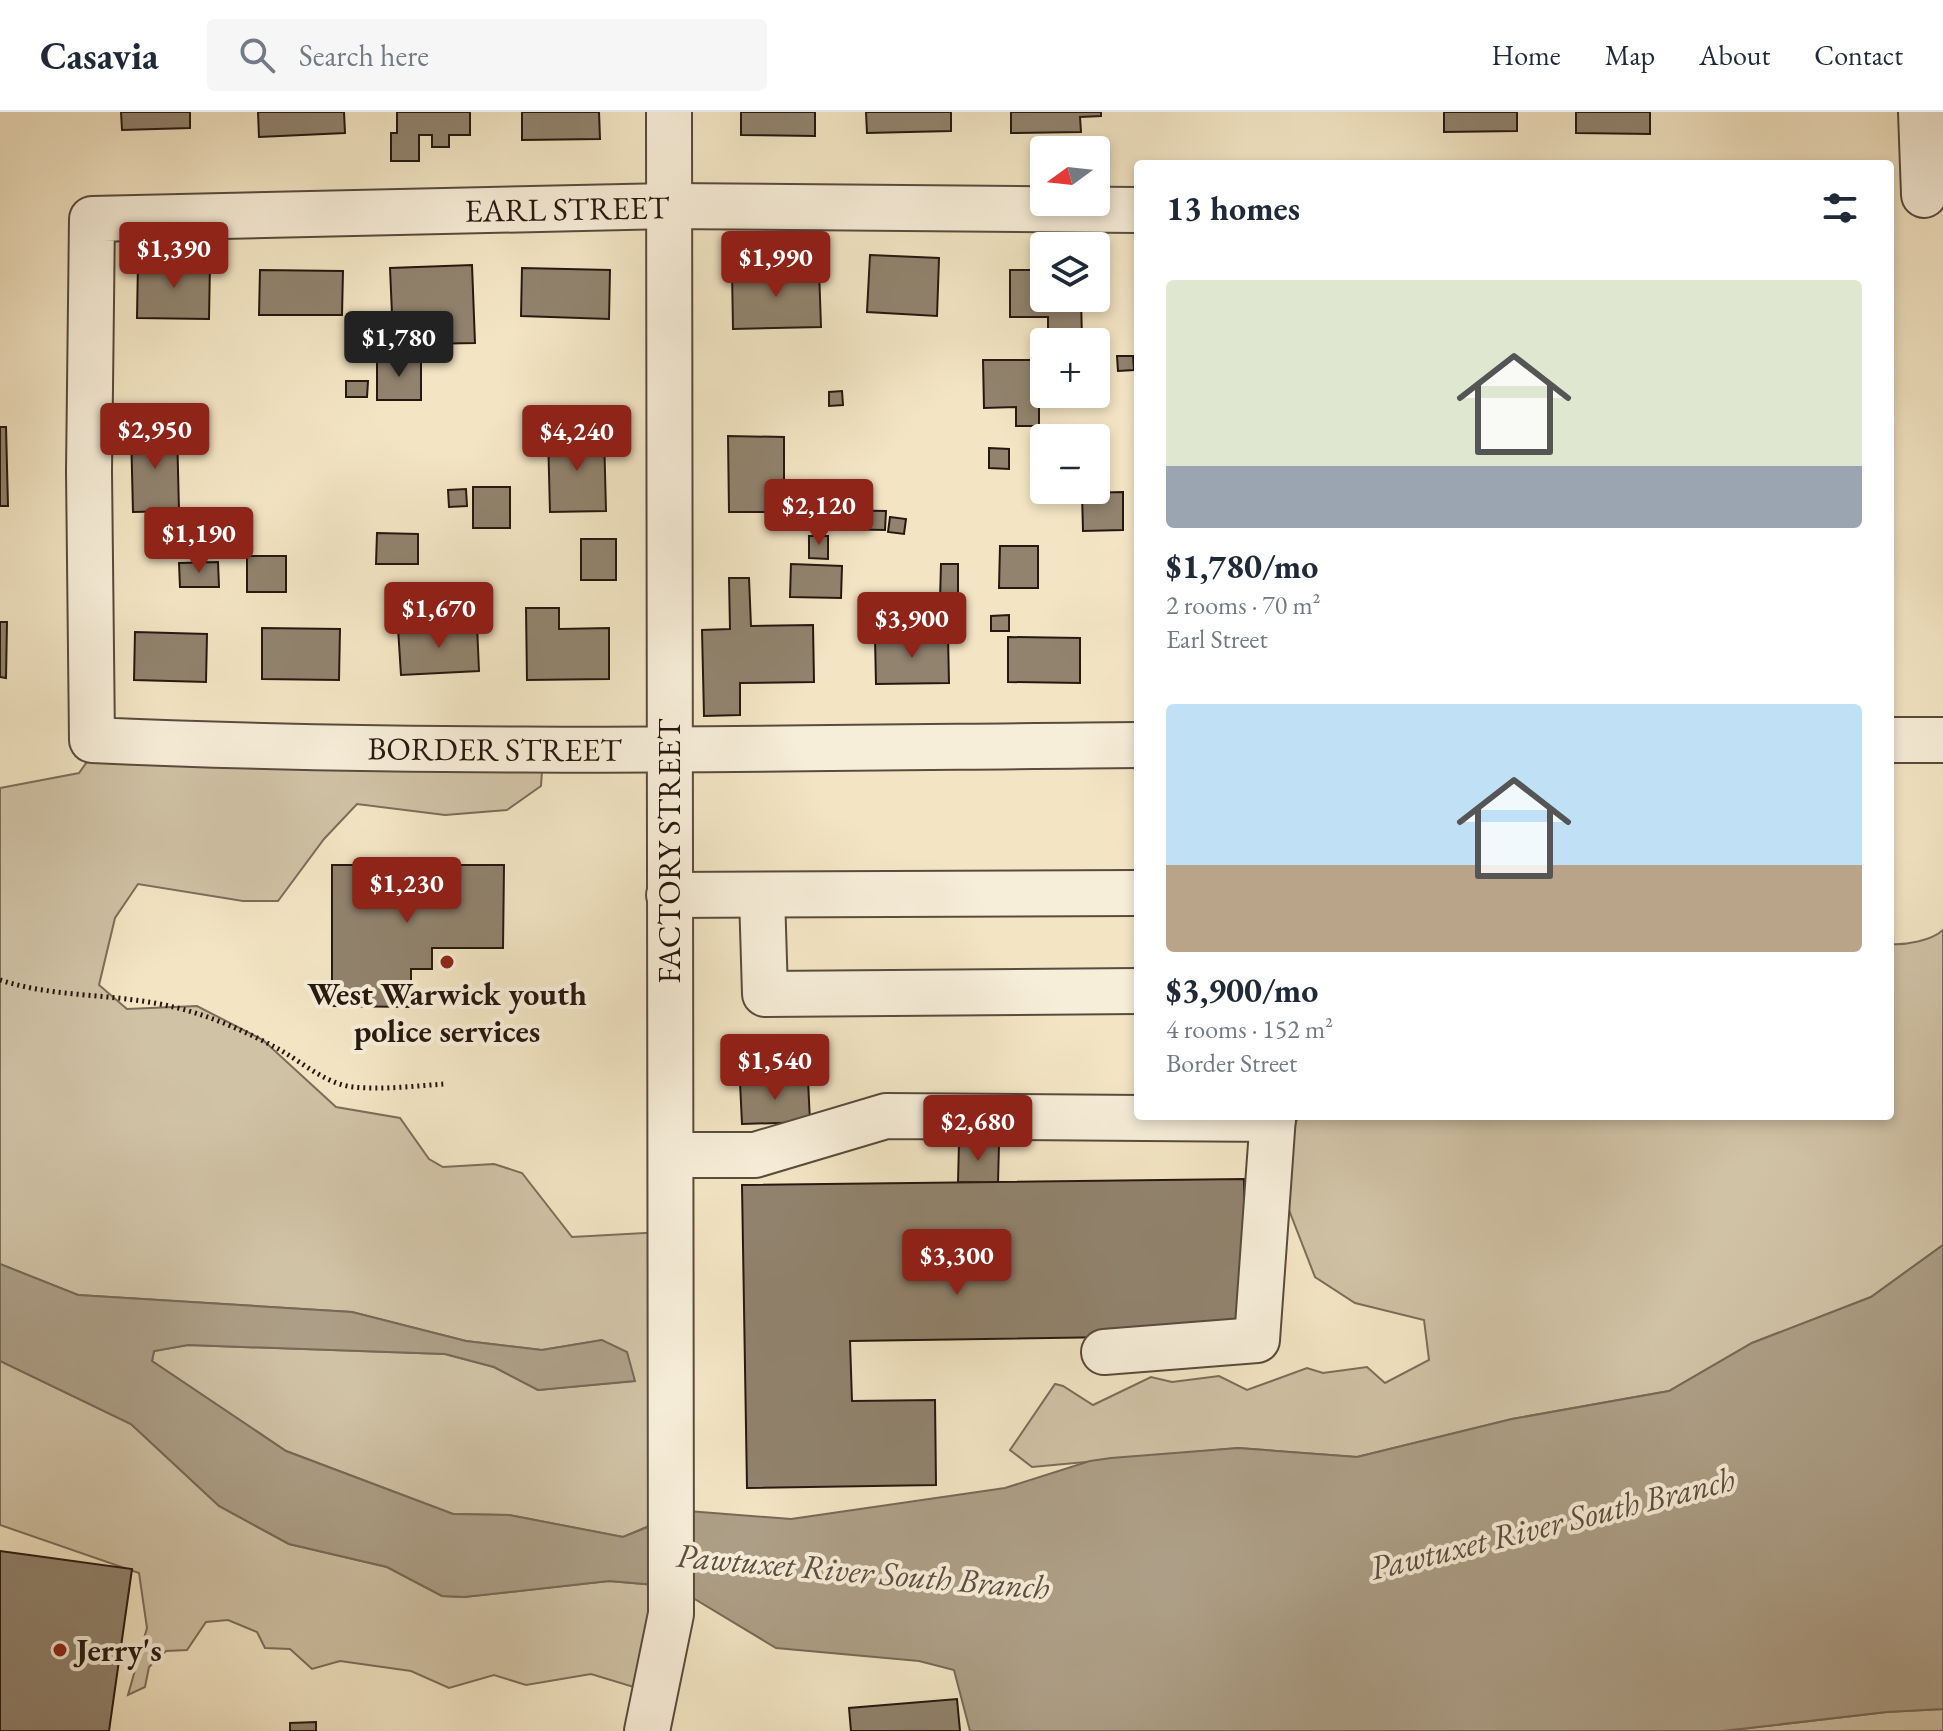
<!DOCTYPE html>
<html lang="en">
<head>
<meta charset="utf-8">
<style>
	body { margin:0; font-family:"EB Garamond",serif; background:#f6f6f7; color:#1f2937; height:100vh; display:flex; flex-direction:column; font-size:30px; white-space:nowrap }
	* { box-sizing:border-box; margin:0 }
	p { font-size:26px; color:#747a83 }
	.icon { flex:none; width:44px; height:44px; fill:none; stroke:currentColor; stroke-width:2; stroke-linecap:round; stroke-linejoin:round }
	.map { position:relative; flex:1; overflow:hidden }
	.panel { position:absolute; left:1134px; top:48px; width:760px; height:960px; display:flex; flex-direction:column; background:#fff; border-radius:8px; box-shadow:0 4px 12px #0003 }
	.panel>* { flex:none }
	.needle { width:52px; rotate:255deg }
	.controls { position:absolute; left:1030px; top:24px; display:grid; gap:16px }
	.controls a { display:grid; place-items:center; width:80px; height:80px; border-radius:8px; background:#fff; box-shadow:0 4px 12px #0003; font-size:40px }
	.price { position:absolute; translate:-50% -68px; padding:0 18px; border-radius:8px; background:#8f2418; color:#fff; font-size:26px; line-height:52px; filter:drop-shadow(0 2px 4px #0008) }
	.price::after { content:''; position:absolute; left:50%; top:48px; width:24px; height:18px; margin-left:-12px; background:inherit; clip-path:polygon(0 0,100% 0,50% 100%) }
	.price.active { background:#222; color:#fff }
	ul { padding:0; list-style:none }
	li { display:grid; align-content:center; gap:16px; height:424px; padding:0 32px }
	li span { display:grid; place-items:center; height:248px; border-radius:8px; color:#555 }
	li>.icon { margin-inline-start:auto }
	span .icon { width:144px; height:144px; fill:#fffc; stroke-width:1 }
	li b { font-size:34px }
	h2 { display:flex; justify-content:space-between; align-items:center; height:96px; padding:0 32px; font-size:34px }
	header { display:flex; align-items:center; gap:48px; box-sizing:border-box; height:112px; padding:0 40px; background:#fff; border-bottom:2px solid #e0e1e3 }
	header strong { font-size:38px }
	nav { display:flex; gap:44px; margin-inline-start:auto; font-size:28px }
	.search { width:560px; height:72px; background:#f6f6f7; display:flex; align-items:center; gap:20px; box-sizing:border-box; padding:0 28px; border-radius:8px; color:#747a83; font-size:30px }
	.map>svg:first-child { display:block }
	.green { fill:#d0c2a5; stroke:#7b6d5a; stroke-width:2 }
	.water { fill:#ad9f87; stroke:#776957; stroke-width:2 }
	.building { fill:#91836e; stroke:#261810; stroke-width:2 }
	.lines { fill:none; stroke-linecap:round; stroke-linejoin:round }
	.minor-casing { stroke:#594b3d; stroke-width:48 }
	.path { stroke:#261810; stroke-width:5; stroke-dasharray:2 4; stroke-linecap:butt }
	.minor { stroke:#f7eed9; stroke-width:44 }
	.poi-dot { fill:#8f2418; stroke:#f7eed9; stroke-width:3 }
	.labels { text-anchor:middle; stroke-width:8; stroke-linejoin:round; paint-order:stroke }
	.street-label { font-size:32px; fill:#261810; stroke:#f7eed9 }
	.poi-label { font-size:32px; font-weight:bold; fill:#261810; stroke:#f7eed9 }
	.water-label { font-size:34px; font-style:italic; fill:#5c4e40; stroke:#f7eed9 }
</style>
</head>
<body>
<header>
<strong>Casavia</strong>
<div class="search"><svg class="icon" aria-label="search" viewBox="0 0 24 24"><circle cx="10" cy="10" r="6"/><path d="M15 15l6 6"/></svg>Search here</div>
<nav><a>Home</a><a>Map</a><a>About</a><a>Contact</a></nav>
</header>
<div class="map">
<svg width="1943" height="1619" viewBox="0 0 1943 1619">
	<rect width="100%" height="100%" fill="#f3e5c4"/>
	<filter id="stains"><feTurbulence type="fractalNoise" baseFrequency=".0025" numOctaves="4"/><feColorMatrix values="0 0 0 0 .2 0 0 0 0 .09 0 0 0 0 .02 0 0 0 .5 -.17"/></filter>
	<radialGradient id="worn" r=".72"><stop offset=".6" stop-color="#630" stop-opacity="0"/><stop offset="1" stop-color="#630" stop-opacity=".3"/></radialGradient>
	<g class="green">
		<polygon points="544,629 541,674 507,698 445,703 357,692 324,727 278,789 243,789 138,772 115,806 99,873 127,897 197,894 263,928 336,995 400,1006 429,1047 443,1055 494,1052 522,1061 572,1125 681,1119 672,1404 623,1425 509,1403 453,1402 286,1339 152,1249 154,1239 188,1233 445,1242 494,1255 538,1278 634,1269 602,1228 542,1238 466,1229 352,1200 78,1183 0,1152 0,676 79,661 96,637"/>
		<path d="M 1943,818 L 1943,1133 L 1871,1185 L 1752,1231 L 1669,1279 L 1512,1307 L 1357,1345 L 1238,1336 L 1032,1355 L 1010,1338 L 1055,1272 L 1063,1274 L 1093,1293 L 1151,1265 L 1172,1270 L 1219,1264 L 1247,1278 L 1307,1256 L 1323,1261 L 1367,1255 L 1385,1271 L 1429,1248 L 1424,1208 L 1355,1191 L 1315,1165 L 1282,1080 L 1293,1042 L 1290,1019 L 1297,1008 L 1297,1004 L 1890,1004 L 1890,832 C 1906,833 1931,829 1943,818 Z"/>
		<polygon points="0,1249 131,1312 219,1394 289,1432 387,1455 442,1484 464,1485 609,1469 679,1475 670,1586 591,1562 526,1573 494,1563 449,1576 411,1559 340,1549 312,1557 290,1537 265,1536 257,1520 228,1508 206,1510 187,1538 166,1539 149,1555 145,1575 128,1583 147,1516 139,1461 0,1413"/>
		<polygon points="1943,1597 1943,1619 1723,1619 1887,1600"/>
	</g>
	<polygon class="water" points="1943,1133 1943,1597 1887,1600 1723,1619 970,1619 954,1558 919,1549 776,1536 688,1483 679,1475 609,1469 464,1485 442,1484 387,1455 289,1432 219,1394 131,1312 0,1249 0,1152 78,1183 352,1200 466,1229 542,1238 602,1228 627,1240 635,1269 538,1278 494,1255 445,1242 188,1233 154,1239 152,1249 286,1339 453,1402 509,1403 623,1425 688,1399 791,1407 1005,1376 1090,1349 1111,1346 1238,1336 1357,1345 1512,1307 1669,1279 1752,1231 1871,1185"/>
	<g class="building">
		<polygon points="121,0 190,0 190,16 122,18"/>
		<polygon points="258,0 344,0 345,21 259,25"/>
		<polygon points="397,0 470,0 470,23 449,23 449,35 432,35 432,23 419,23 419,49 391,49 391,21 397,21"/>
		<polygon points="522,0 599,0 600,27 522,28"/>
		<polygon points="741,0 815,0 815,24 741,23"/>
		<polygon points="866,0 951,0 951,19 867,21"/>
		<polygon points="1011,0 1101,0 1101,4 1080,5 1081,20 1011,21"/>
		<polygon points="1444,0 1517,0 1517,19 1444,20"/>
		<polygon points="1576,0 1650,0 1650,22 1576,21"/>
		<polygon points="870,143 939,146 937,204 867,200"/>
		<polygon points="138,150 210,151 209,207 137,206"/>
		<polygon points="472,153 475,231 422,232 421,201 392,202 390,156"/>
		<polygon points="522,156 610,158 609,207 521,204"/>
		<polygon points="819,157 821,215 733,217 732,159"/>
		<polygon points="260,158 343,159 342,203 259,203"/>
		<polygon points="1010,158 1044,158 1044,186 1081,186 1082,227 1048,228 1048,205 1010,205"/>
		<polygon points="1117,244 1133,244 1134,258 1118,259"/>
		<rect x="377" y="246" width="44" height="42"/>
		<polygon points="983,248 1044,248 1044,282 1049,282 1049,295 1039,295 1039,314 1016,314 1016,295 984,296"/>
		<polygon points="346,269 368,269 367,285 346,285"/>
		<polygon points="842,279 843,293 829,294 829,280"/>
		<polygon points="0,315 6,315 8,394 0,394"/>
		<polygon points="177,318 179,399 133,400 131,319"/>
		<polygon points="604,322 606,399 550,400 548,323"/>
		<polygon points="728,324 784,325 784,400 729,400"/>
		<polygon points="989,336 1009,337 1009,357 989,356"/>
		<rect x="473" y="375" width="37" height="41"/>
		<polygon points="466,377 467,394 449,395 448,378"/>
		<polygon points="1123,380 1123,418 1083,419 1082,381"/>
		<polygon points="831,398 886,399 885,418 831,417"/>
		<polygon points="890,405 906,407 904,422 888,420"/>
		<polygon points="377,421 418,422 418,452 376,452"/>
		<polygon points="809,424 828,424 828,447 809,446"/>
		<rect x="581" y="427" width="35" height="41"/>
		<polygon points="1000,434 1038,434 1038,476 999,476"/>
		<rect x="247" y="444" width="39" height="36"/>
		<polygon points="218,450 219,475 180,475 179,451"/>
		<polygon points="791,452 842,454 841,486 790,485"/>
		<polygon points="941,452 958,452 958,489 940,488"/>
		<polygon points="729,466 749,466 751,514 813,513 814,570 740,571 740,603 704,604 702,518 730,517"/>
		<polygon points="526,496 559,496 559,517 609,516 609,567 527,568"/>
		<polygon points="1009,503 1009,519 991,519 991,504"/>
		<polygon points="0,510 7,510 6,566 0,565"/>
		<polygon points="477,513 479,559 401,563 398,516"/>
		<polygon points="262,516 340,517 339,568 262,567"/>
		<polygon points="135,520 207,522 206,570 134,568"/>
		<polygon points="948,524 949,571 876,572 875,526"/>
		<polygon points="1008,525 1080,526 1080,571 1008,570"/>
		<polygon points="332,753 504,753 503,836 432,836 432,857 411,857 411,895 332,894"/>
		<polygon points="808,968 810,1010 742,1012 740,970"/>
		<polygon points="959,1031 999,1032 998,1071 958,1070"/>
		<polygon points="1244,1067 1246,1223 850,1229 852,1289 935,1288 936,1373 747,1376 742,1073"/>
		<polygon points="0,1439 132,1457 109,1619 0,1619"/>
		<polygon points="957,1587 960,1619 851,1619 849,1596"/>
		<polygon points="316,1610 316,1619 290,1619 290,1611"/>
	</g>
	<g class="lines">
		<defs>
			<g id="minor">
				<polyline points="1921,0 1924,83"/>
				<path id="s1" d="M 1138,98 L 669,94 L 92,107 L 89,359 L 92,628 C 440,644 789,636 1138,633"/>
				<polyline points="1890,628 1943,628"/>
				<polyline points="669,783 1138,781"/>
				<polyline points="762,783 765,882 1138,879"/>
				<polyline points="672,1043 755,1043 886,1004 1273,1007"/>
				<polyline points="1104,1240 1257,1228 1273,1004"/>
				<polyline points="647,1619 671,1502 669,0"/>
			</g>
		</defs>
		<use href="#minor" class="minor-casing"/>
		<path class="path" d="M 0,868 C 55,886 113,881 169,894 C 207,902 248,920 282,939 C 304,952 327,972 353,975 C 382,978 415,974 444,972"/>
		<use href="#minor" class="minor"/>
	</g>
	<g class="poi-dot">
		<circle cx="447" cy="850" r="8"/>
		<circle cx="60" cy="1538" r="8"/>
	</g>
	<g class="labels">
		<g class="street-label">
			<text transform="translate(567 97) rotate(-1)" y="11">EARL STREET</text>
			<text dy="11" stroke="none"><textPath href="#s1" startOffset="1970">BORDER STREET</textPath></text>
			<text transform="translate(669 739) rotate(-90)" y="11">FACTORY STREET</text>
		</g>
		<g class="poi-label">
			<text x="447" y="893">West Warwick youth<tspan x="447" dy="37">police services</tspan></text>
			<text x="76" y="1549" text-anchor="start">Jerry's</text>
		</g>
		<g class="water-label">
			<text transform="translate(1552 1411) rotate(-14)" y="12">Pawtuxet River South Branch</text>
			<text transform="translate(863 1459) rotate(5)" y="12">Pawtuxet River South Branch</text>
		</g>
	</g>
	<rect width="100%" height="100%" filter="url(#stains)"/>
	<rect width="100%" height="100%" fill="url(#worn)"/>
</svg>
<div class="controls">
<a><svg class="needle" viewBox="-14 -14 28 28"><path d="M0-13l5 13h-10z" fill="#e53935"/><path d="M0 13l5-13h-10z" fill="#747a83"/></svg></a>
<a><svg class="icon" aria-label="layers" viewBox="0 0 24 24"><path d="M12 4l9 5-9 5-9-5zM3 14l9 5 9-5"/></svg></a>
<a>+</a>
<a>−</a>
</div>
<b class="price" style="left:174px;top:178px">$1,390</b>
<b class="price" style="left:776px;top:187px">$1,990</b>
<b class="price active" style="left:399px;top:267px">$1,780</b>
<b class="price" style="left:155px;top:359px">$2,950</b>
<b class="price" style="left:577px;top:361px">$4,240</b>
<b class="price" style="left:819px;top:435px">$2,120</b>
<b class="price" style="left:199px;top:463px">$1,190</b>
<b class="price" style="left:439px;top:538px">$1,670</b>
<b class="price" style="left:912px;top:548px">$3,900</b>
<b class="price" style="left:407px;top:813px">$1,230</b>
<b class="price" style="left:775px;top:990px">$1,540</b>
<b class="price" style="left:978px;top:1051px">$2,680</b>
<b class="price" style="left:957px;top:1185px">$3,300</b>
<section class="panel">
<h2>13 homes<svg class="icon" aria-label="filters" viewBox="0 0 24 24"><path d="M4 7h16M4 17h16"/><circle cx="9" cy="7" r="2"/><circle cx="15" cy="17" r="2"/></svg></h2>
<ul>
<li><span style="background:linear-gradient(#dfe7d0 75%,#9aa5b1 0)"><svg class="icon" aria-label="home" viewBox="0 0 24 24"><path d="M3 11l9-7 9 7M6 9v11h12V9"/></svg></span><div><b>$1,780/mo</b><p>2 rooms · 70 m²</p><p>Earl Street</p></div></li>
<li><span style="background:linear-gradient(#bfe0f5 65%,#b9a48a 0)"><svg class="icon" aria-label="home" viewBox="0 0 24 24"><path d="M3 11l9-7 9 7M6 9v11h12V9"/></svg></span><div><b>$3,900/mo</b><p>4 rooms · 152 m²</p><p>Border Street</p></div></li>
</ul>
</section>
</div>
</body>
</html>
